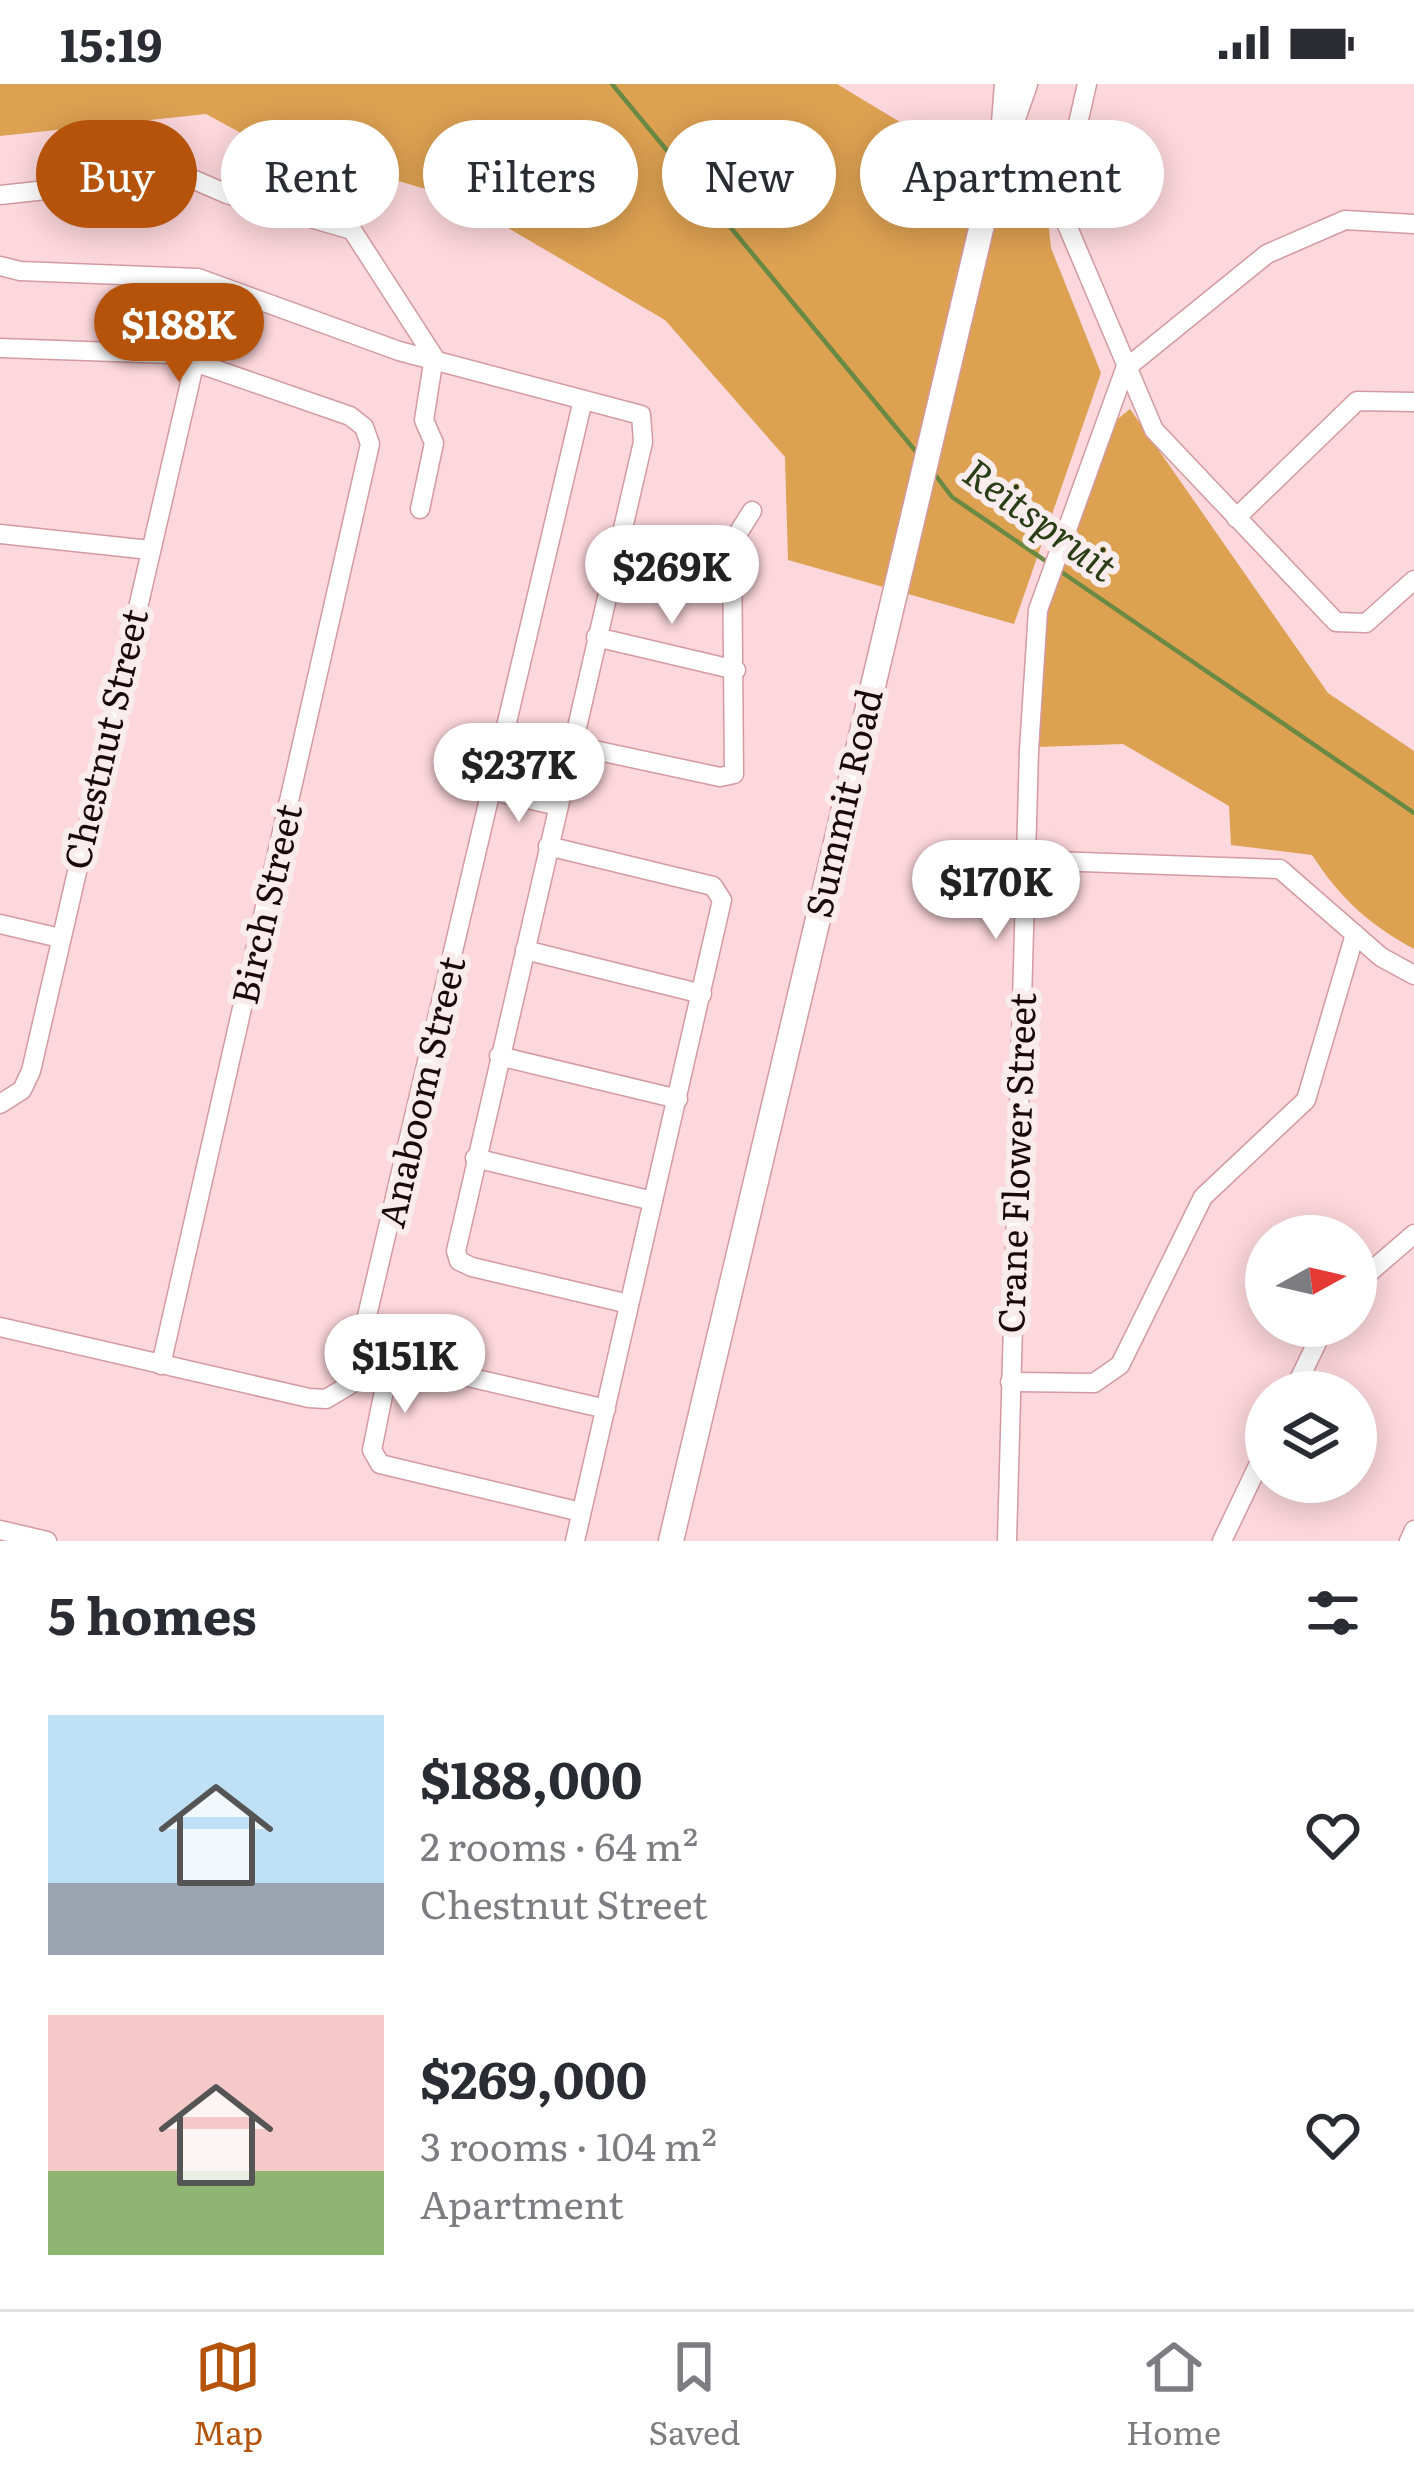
<!DOCTYPE html>
<html lang="en">
<head>
<meta charset="utf-8">
<style>
	body { margin:0; font-family:Literata,serif; background:#f7f7f7; color:#2b2b33; height:100vh; display:flex; flex-direction:column; font-size:45px; white-space:nowrap }
	* { box-sizing:border-box; margin:0 }
	p { font-size:39px; color:#7c7c81 }
	.icon { flex:none; width:66px; height:66px; fill:none; stroke:currentColor; stroke-width:2; stroke-linecap:round; stroke-linejoin:round }
	.map { position:relative; height:1457px; overflow:hidden }
	.side { display:flex; flex-direction:column; background:#fff; flex:1 }
	.side>* { flex:none }
	.hud { position:absolute; left:36px; top:36px; width:1344px; height:108px; display:flex; gap:24px }
	.needle { width:78px; rotate:82deg }
	.buttons { position:absolute; left:1245px; top:1131px; display:grid; gap:24px }
	.buttons a { display:grid; place-items:center; width:132px; height:132px; border-radius:50%; background:#fff; box-shadow:0 6px 30px #0003; font-size:60px }
	.price { position:absolute; translate:-50% -102px; padding:0 27px; border-radius:42px; background:#fff; color:#222; font-size:39px; line-height:78px; filter:drop-shadow(0 3px 6px #0008) }
	.price::after { content:''; position:absolute; left:50%; top:72px; width:36px; height:27px; margin-left:-18px; background:inherit; clip-path:polygon(0 0,100% 0,50% 100%) }
	.price.selected { background:#b45309; color:#fff }
	ul { padding:0; list-style:none }
	li { display:flex; align-items:center; gap:36px; height:300px; padding:0 48px }
	li span { display:grid; place-items:center; flex:none; width:336px; height:240px; border-radius:0px; color:#555 }
	li>.icon { margin-inline-start:auto }
	span .icon { width:144px; height:144px; fill:#fffc; stroke-width:1 }
	li b { font-size:51px }
	h2 { display:flex; justify-content:space-between; align-items:center; height:144px; padding:0 48px; font-size:51px }
	.pill { padding:0 42px; border-radius:54px; background:#fff; box-shadow:0 6px 30px #0003; font-size:42px; line-height:108px }
	.pill.selected { background:#b45309; color:#fff }
	.status { display:flex; justify-content:space-between; align-items:center; height:84px; padding:0 60px; background:#fff; direction:ltr }
	.status svg { height:33px; fill:currentColor }
	.dock { display:flex; justify-content:space-around; align-items:center; height:168px; border-top:3px solid #e1e1e2; background:#fff; font-size:33px; color:#7c7c81 }
	.dock a { display:grid; justify-items:center; gap:6px }
	.dock .selected { color:#b45309 }
	.map>svg:first-child { display:block }
	.green { fill:#dda152 }
	.lines { fill:none; stroke-linecap:round; stroke-linejoin:round }
	.stream { stroke:#6a8a43; stroke-width:4.5 }
	.minor-casing { stroke:#d39aa0; stroke-width:21 }
	.major-casing { stroke:#d39aa0; stroke-width:27 }
	.minor { stroke:#fff; stroke-width:18 }
	.major { stroke:#fff; stroke-width:24 }
	.labels { text-anchor:middle; stroke-width:12; stroke-linejoin:round; paint-order:stroke }
	.street-label { font-size:36px; fill:#1a070a; stroke:#f8eced }
	.water-label { font-size:39px; font-style:italic; fill:#293e15; stroke:#f8eced }
</style>
</head>
<body>
<div class="status"><b>15:19</b><svg viewBox="0 0 49 12"><path d="M0 12V9h3v3zM5 12V6h3v6zM10 12V3h3v9zM15 12V0h3v12zM26 1h20v11H26zM47 4h2v5h-2z"/></svg></div>
<div class="map">
<svg width="1414" height="1457" viewBox="0 0 1414 1457">
	<rect width="100%" height="100%" fill="#fcd7db"/>
	<g class="green">
		<polygon points="0,0 837,0 1047,127 1051,164 1101,289 1014,540 788,476 785,373 665,236 457,114 252,55 206,30 0,52"/>
		<path d="M 1130,325 L 1328,609 L 1414,667 L 1414,865 C 1368,840 1340,814 1312,771 L 1231,761 L 1229,722 L 1123,660 L 1038,663 L 1045,534 L 1115,337 Z"/>
	</g>
	<g class="lines">
		<g class="stream">
			<polyline points="612,0 918,370"/>
			<polyline points="933,388 952,413 1050,480"/>
			<polyline points="1060,487 1414,729"/>
		</g>
		<defs>
			<g id="minor">
				<polyline points="1087,0 1063,106 1064,134 1154,346 1336,538 1366,539 1414,496"/>
				<polyline points="0,111 183,91 227,110 352,146 434,273 424,336 434,359 420,425"/>
				<polyline points="0,182 20,187 198,194 399,267 641,331 643,358 456,1167 459,1177 472,1183 629,1220"/>
				<polyline points="0,264 171,270 350,332 364,343 370,360 161,1281"/>
				<polyline points="1236,434 1357,317 1414,318"/>
				<polyline points="0,450 150,466"/>
				<polyline points="596,553 736,586"/>
				<polyline points="571,661 720,693 734,690 732,459 752,427"/>
				<polyline points="493,707 558,722"/>
				<polyline points="548,762 713,802 722,816 575,1457"/>
				<polyline points="1025,776 1280,785 1381,873 1414,891"/>
				<polyline points="0,840 60,854"/>
				<polyline points="525,866 702,910"/>
				<polyline points="499,972 678,1015"/>
				<polyline points="0,1020 22,1006 31,987 195,277"/>
				<polyline points="475,1074 653,1117"/>
				<polyline points="1356,1200 1414,1150"/>
				<polyline points="0,1243 309,1314 326,1315 351,1300 583,316"/>
				<polyline points="1010,1298 1094,1299 1120,1281 1203,1113 1306,1016 1355,850"/>
				<polyline points="1293,1308 1325,1242"/>
				<polyline points="581,1428 380,1380 372,1366 388,1287 404,1278 606,1325"/>
				<polyline points="0,1446 47,1457"/>
				<polyline points="1007,1457 1029,666 1038,526 1125,285 1267,170 1345,136 1414,140"/>
				<polyline points="1222,1457 1266,1365"/>
				<polyline points="1409,1457 1414,1446"/>
			</g>
			<g id="major">
				<polyline points="1011,40 1025,0"/>
				<polyline points="671,1457 1003,52 1007,0"/>
			</g>
		</defs>
		<use href="#minor" class="minor-casing"/>
		<use href="#major" class="major-casing"/>
		<use href="#minor" class="minor"/>
		<use href="#major" class="major"/>
	</g>
	<g class="labels">
		<g class="street-label">
			<text transform="translate(106 655) rotate(-77)" y="13">Chestnut Street</text>
			<text transform="translate(844 719) rotate(-77)" y="13">Summit Road</text>
			<text transform="translate(267 820) rotate(-77)" y="13">Birch Street</text>
			<text transform="translate(422 1008) rotate(-77)" y="13">Anaboom Street</text>
			<text transform="translate(1017 1079) rotate(-88)" y="13">Crane Flower Street</text>
		</g>
		<g class="water-label">
			<text transform="translate(1040 436) rotate(36)" y="14">Reitspruit</text>
		</g>
	</g>
</svg>
<div class="buttons">
<a><svg class="needle" viewBox="-14 -14 28 28"><path d="M0-13l5 13h-10z" fill="#e53935"/><path d="M0 13l5-13h-10z" fill="#7c7c81"/></svg></a>
<a><svg class="icon" aria-label="layers" viewBox="0 0 24 24"><path d="M12 4l9 5-9 5-9-5zM3 14l9 5 9-5"/></svg></a>
</div>
<b class="price selected" style="left:179px;top:301px">$188K</b>
<b class="price" style="left:672px;top:543px">$269K</b>
<b class="price" style="left:519px;top:741px">$237K</b>
<b class="price" style="left:996px;top:858px">$170K</b>
<b class="price" style="left:405px;top:1332px">$151K</b>
<div class="hud">
<a class="pill selected">Buy</a>
<a class="pill">Rent</a>
<a class="pill">Filters</a>
<a class="pill">New</a>
<a class="pill">Apartment</a>
</div>
</div>
<section class="side">
<h2>5 homes<svg class="icon" aria-label="filters" viewBox="0 0 24 24"><path d="M4 7h16M4 17h16"/><circle cx="9" cy="7" r="2"/><circle cx="15" cy="17" r="2"/></svg></h2>
<ul>
<li><span style="background:linear-gradient(#bfe0f5 70%,#9aa5b1 0)"><svg class="icon" aria-label="home" viewBox="0 0 24 24"><path d="M3 11l9-7 9 7M6 9v11h12V9"/></svg></span><div><b>$188,000</b><p>2 rooms · 64 m²</p><p>Chestnut Street</p></div><svg class="icon" aria-label="heart" viewBox="0 0 24 24"><path d="M12 20l-8-8c-3-5 5-10 8-4 3-6 11-1 8 4z"/></svg></li>
<li><span style="background:linear-gradient(#f6c9c9 65%,#8fb573 0)"><svg class="icon" aria-label="home" viewBox="0 0 24 24"><path d="M3 11l9-7 9 7M6 9v11h12V9"/></svg></span><div><b>$269,000</b><p>3 rooms · 104 m²</p><p>Apartment</p></div><svg class="icon" aria-label="heart" viewBox="0 0 24 24"><path d="M12 20l-8-8c-3-5 5-10 8-4 3-6 11-1 8 4z"/></svg></li>
</ul>
</section>
<nav class="dock">
<a class="selected"><svg class="icon" aria-label="map" viewBox="0 0 24 24"><path d="M3 6l6-2 6 2 6-2v14l-6 2-6-2-6 2zM9 4v14M15 6v14"/></svg>Map</a>
<a><svg class="icon" aria-label="saved" viewBox="0 0 24 24"><path d="M7 4h10v16l-5-4-5 4z"/></svg>Saved</a>
<a><svg class="icon" aria-label="home" viewBox="0 0 24 24"><path d="M3 11l9-7 9 7M6 9v11h12V9"/></svg>Home</a>
</nav>
</body>
</html>
